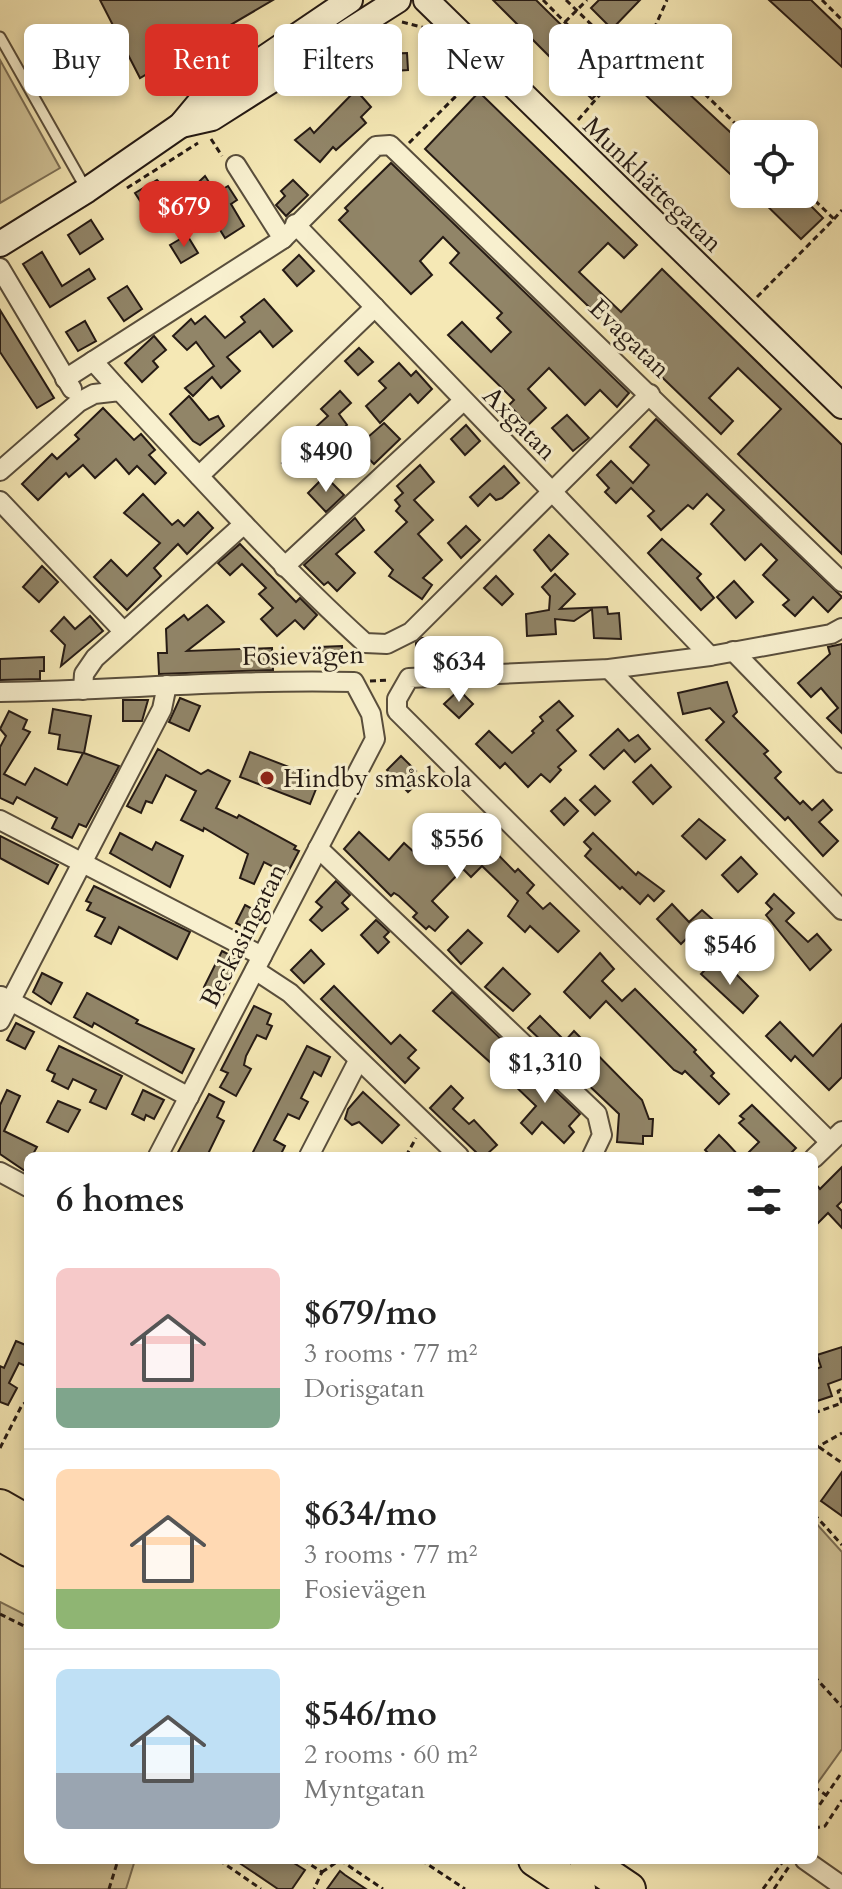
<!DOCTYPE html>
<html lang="en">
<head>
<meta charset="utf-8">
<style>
	body { margin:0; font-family:Cardo,serif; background:#f2f2f2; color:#222; height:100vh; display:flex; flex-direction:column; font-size:30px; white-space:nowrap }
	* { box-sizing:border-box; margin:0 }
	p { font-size:26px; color:#767676 }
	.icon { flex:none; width:44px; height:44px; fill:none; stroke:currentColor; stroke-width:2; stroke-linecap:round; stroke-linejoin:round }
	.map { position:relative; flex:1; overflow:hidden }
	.side { position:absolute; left:24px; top:1152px; width:794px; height:712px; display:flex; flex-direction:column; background:#fff; border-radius:12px; box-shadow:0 4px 12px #0003 }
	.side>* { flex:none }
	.guide { position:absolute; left:24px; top:24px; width:794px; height:72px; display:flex; gap:16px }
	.fabs { position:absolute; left:730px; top:120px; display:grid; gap:16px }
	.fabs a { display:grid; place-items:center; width:88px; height:88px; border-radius:12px; background:#fff; box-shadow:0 4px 12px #0003; font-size:40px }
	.price { position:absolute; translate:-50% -68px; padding:0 18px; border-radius:16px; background:#fff; color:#222; font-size:26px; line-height:52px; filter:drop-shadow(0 2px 4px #0008) }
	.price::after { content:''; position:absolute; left:50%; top:48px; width:24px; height:18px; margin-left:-12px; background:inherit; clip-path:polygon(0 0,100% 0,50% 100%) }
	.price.current { background:#d93025; color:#fff }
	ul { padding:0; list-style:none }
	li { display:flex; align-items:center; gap:24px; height:200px; padding:0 32px }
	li+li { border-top:2px solid #e0e0e0 }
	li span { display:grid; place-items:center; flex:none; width:224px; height:160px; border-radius:12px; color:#555 }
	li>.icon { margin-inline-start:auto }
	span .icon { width:96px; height:96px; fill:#fffc; stroke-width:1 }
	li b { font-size:34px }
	h2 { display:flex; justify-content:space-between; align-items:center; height:96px; padding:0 32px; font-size:34px }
	.chip { padding:0 28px; border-radius:12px; background:#fff; box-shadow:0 4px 12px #0003; font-size:28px; line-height:72px }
	.chip.current { background:#d93025; color:#fff }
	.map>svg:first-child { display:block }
	.green { fill:#d2c59a; stroke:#7c7057; stroke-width:2 }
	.building { fill:#918568; stroke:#251a14; stroke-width:2 }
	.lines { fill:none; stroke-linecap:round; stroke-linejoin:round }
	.lane-casing { stroke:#594e3c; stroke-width:13 }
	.street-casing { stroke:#594e3c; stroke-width:22 }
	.secondary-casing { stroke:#251a14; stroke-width:28 }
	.highway-casing { stroke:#251a14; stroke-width:36 }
	.path { stroke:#251a14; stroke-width:3; stroke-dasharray:6 4; stroke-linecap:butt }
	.lane { stroke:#f8f0cf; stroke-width:9 }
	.street { stroke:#f8f0cf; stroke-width:18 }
	.secondary { stroke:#f8f0cf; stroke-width:24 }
	.highway { stroke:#f5e8b5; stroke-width:32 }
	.poi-dot { fill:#8f2418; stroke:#f8f0cf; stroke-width:3 }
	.labels { text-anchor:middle; stroke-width:6; stroke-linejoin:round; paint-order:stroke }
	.street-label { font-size:26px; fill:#251a14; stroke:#f8f0cf }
	.poi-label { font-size:26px; fill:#251a14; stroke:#f8f0cf; text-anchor:start }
</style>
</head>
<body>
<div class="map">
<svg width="842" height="1889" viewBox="0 0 842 1889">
	<rect width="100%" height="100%" fill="#f5e8b5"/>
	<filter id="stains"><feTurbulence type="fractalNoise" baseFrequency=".0025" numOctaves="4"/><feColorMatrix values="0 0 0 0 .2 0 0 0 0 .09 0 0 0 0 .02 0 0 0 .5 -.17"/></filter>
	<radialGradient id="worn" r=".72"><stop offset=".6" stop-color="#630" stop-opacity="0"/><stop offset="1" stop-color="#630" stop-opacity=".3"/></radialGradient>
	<g class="green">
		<polygon points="0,60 60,168 0,203"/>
		<polygon points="814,1521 842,1552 842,1749 814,1788"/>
		<polygon points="0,1602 28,1616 28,1860 135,1860 126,1889 0,1889"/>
	</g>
	<g class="building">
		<polygon points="100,0 273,0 140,78"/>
		<polygon points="493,0 536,0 614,77 592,99"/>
		<polygon points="599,0 640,0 612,29 591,8"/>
		<polygon points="769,0 811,0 842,30 842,67"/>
		<polygon points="644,52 744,145 744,187 623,74"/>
		<polygon points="407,53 408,70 378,72 377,54"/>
		<polygon points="356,90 371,107 361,117 366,123 336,150 333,147 320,162 295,140 310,128 314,133"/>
		<polygon points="479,92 637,245 624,258 608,243 579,272 621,312 662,269 842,445 842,554 738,454 781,409 738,368 709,398 733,421 721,434 425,149"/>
		<polygon points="391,163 629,393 617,407 600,390 585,405 549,368 528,389 546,408 528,425 509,405 514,400 448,335 462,322 491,352 511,332 497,318 502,313 450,263 459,253 443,237 420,261 432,275 411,294 339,220 348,211 345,208"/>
		<polygon points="205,176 216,193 228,186 237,200 231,204 244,226 225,238 214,220 204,226 186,194"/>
		<polygon points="157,180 175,199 153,212 150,207 146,210 135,193"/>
		<polygon points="293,180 308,195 286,216 276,205 285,196 281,191"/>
		<polygon points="755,194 799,194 823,218 801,239"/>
		<polygon points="91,220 103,239 80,254 68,235"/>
		<polygon points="187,235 198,253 181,263 170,245"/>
		<polygon points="42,252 62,286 89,269 95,279 50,307 23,264"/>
		<polygon points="299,255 314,271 297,286 283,270"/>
		<polygon points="127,286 142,309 124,321 108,298"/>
		<polygon points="264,299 292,331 273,347 260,331 227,357 240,371 221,388 212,377 193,396 185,388 214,366 196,342 187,350 173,336 191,319 195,324 205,316 225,338 245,322 241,317"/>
		<polygon points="0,310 54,398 37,408 0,352"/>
		<polygon points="85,321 96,341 78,351 66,332"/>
		<polygon points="154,336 166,350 153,361 158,367 142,382 125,363"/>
		<polygon points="359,348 373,362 358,375 345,361"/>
		<polygon points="399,363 411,376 416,371 432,389 418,403 410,394 380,423 366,406 386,388 379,381"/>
		<polygon points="340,391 351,403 339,414 347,425 311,459 307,457 310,460 292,475 282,463 309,439 306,436 328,416 321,409"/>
		<polygon points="189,396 209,420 218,416 224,426 200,445 193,441 170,414"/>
		<polygon points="103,408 134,440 141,434 155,450 149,455 166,473 155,484 137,466 129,474 116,459 95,478 83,465 69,477 66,473 38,500 22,484 52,454 57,459 79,439 75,435"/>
		<polygon points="567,415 589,438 573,451 552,428"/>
		<polygon points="656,419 842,597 828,612 813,597 795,616 783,605 789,600 763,575 777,560 761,544 745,560 711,524 724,510 707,494 693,509 688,505 661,530 648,516 654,511 631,488 616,503 605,492 609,488 597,475 611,461 633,483 649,465 630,447"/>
		<polygon points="384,423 400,439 374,464 367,457 352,471 335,466"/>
		<polygon points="466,425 480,441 465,455 451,439"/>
		<polygon points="420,465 434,482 414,500 433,520 418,534 442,560 423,578 432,585 422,599 389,576 393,570 375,552 407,522 396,511 400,506 395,500 403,493 397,486"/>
		<polygon points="504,466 519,483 502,498 496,500 490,494 478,506 470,497"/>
		<polygon points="325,476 344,495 326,512 308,493"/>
		<polygon points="143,494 172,525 178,520 184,526 198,512 213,528 187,554 178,544 154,568 161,576 127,610 94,577 111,560 127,576 160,543 124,513"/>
		<polygon points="355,518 364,530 336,554 355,573 337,591 328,582 324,585 304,565"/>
		<polygon points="466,526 480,540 461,558 448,543"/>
		<polygon points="549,535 568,554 551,571 534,550"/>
		<polygon points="662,539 701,574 697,578 714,598 701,610 648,553"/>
		<polygon points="240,544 296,602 300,598 317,615 304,629 295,620 277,636 261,619 273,608 259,594 266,588 242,564 230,575 218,563"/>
		<polygon points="42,566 58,582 39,602 23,587"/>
		<polygon points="555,574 575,594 560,609 607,607 608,614 619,613 621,639 594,638 592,609 574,621 555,619 556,634 527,636 526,614 549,610 550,596 542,587"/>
		<polygon points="496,576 513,594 502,605 484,588"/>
		<polygon points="734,581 753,602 736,618 717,597"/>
		<polygon points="207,605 224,622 187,651 272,648 273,670 159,674 158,653 167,653 166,629 184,615 188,620"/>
		<polygon points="90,616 103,631 61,666 65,645 51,631 64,617 75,629"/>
		<polygon points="422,638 435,638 436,660 416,660 416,643"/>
		<polygon points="842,644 842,733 827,718 838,708 821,688 811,697 798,683 830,654 828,647"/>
		<polygon points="342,646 343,665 321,666 319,647"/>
		<polygon points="44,657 44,671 40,671 40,679 0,680 0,659"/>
		<polygon points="727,682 737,712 733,716 768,751 764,754 781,772 775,778 800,804 803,801 812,810 823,800 832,810 819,822 838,841 823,856 788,817 785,820 706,740 724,722 710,708 683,714 678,693"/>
		<polygon points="459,690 473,704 459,718 444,704"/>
		<polygon points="180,698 200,706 189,731 169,722"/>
		<polygon points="123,700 148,700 142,721 123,721"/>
		<polygon points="559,701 573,716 557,730 576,751 558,767 561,770 550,782 541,774 528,787 505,763 500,768 476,744 489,731 512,753 534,733 532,731 543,721 540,717"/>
		<polygon points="53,709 91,716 84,753 119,766 86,827 79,824 72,838 52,828 57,818 17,797 13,804 0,798 0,747 6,736 0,729 9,711 27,720 23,729 30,732 4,774 25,785 35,768 67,785 83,753 58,749 60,735 49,733"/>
		<polygon points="618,729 629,741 638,735 650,749 635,762 624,750 604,769 590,755"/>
		<polygon points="158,749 201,774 208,770 230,781 216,808 237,818 239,815 296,846 294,849 299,851 287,874 264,862 254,884 240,878 248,854 204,828 203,831 181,820 196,791 166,775 152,803 146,801 141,813 127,806"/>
		<polygon points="250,752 320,779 310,804 240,777"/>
		<polygon points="401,756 416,771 413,774 420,781 408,792 387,770"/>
		<polygon points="651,765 671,787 653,804 633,782"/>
		<polygon points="595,786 610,801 595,815 580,800"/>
		<polygon points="565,798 578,811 564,825 551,811"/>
		<polygon points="699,819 725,840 706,859 682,836"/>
		<polygon points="467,823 515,872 518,869 534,885 527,893 543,909 550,903 579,931 558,952 530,926 525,932 508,916 518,901 482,866 471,877 463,869 432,901 448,917 435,931 429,926 426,929 413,917 417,913 399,896 394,893 391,896 344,849 359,832 389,860 404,843 415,853 427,841 438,851"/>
		<polygon points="120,833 152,850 156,842 183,856 170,887 110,853"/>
		<polygon points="593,833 636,875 638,872 664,891 654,901 648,895 640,904 622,887 620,889 585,856 591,849 584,842"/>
		<polygon points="0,836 58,865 48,884 0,858"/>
		<polygon points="741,857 757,874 738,892 722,875"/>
		<polygon points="336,881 350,895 342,903 348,909 322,931 310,920 322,907 316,902"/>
		<polygon points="94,886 190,932 177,959 119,927 111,944 95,936 105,918 87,910 91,903 86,901"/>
		<polygon points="774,894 794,913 786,921 808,942 817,934 831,950 810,970 766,915 772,909 766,903"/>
		<polygon points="672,904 689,922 702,910 720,926 707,947 692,933 681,944 657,919"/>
		<polygon points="245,905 264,915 255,933 236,923"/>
		<polygon points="376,920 389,932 384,937 389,942 378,953 361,935"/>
		<polygon points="468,930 482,943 461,964 448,950"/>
		<polygon points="311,950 324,964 304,983 291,970"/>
		<polygon points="222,951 241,961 222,997 204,987"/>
		<polygon points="600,953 614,969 602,981 622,1001 635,989 696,1050 694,1052 714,1073 711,1076 729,1094 719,1104 685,1071 682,1074 674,1070 606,1001 590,1018 564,992"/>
		<polygon points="715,960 732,978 736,974 758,996 743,1013 701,974"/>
		<polygon points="503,968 530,994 513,1011 485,987"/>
		<polygon points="42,973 62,983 51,1004 33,992"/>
		<polygon points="334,986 391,1044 400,1035 416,1050 408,1058 419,1068 405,1083 321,999"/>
		<polygon points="452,992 504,1042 497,1049 501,1053 491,1063 433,1011"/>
		<polygon points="87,993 138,1020 136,1023 194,1049 182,1073 94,1023 92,1027 74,1017"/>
		<polygon points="254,1006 271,1014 267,1024 272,1026 266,1039 257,1035 246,1056 244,1065 251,1069 236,1096 220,1087 228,1073 221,1070"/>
		<polygon points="540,1016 565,1041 574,1031 642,1100 649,1119 653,1119 652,1136 643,1136 643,1144 617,1142 619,1114 528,1028"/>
		<polygon points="780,1022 813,1056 842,1024 842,1077 829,1090 795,1056 791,1061 766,1036"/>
		<polygon points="16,1023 34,1032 25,1049 7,1040"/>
		<polygon points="59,1046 122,1076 106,1109 90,1102 96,1090 73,1079 68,1089 52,1081 55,1074 47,1070"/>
		<polygon points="307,1046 330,1057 321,1076 314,1072 301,1098 308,1102 299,1119 288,1114 274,1140 285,1146 280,1156 251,1156"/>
		<polygon points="528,1065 580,1114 569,1126 574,1132 564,1143 542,1122 532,1134 521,1123 536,1106 511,1082"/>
		<polygon points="451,1086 463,1098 453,1109 469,1124 474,1120 497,1145 485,1156 480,1156 430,1108"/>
		<polygon points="7,1090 20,1096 4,1131 37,1147 32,1156 28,1156 28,1173 0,1154 0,1105"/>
		<polygon points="143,1090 164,1100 154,1119 146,1115 144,1120 132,1114"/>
		<polygon points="363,1092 399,1125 382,1143 359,1122 352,1125 345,1119 348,1109"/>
		<polygon points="209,1094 224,1102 217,1117 224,1121 207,1156 176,1156"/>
		<polygon points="58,1101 80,1110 68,1132 47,1122"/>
		<polygon points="752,1105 796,1148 788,1156 745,1156 759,1142 739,1123 744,1119 740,1116"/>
		<polygon points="719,1135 727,1143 739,1156 711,1156 705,1150"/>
		<polygon points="842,1167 842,1201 837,1206 842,1211 842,1228 828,1213 814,1227 814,1182 820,1189"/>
		<polygon points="16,1341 28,1346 28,1367 19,1363 9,1383 17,1388 8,1405 0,1402 0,1366 4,1368"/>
		<polygon points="842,1347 842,1379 828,1384 832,1396 814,1402 814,1370 821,1367 817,1355"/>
		<polygon points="842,1472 842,1516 821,1501"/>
		<polygon points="235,1860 289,1860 305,1870 292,1889 278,1889"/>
		<polygon points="340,1871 345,1875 366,1889 327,1889"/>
	</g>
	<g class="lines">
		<defs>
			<polyline id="lane" points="0,37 85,187"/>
			<g id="street">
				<polyline points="236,165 283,239"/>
				<polyline points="295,224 710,656"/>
				<polyline points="0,268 72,389"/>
				<polyline points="93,361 120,391"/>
				<polyline points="65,379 283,239 376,146 390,145 842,582"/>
				<path d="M 0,471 L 79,402 L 94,394 L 120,391 C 200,477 278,564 365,643 L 387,644 L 411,632 L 650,394"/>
				<polyline points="199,476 375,307"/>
				<polyline points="0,501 124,632"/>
				<polyline points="284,567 462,402"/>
				<polyline points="733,651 842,763"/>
				<polyline points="609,669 842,910"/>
				<polyline points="83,690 84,674 95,658 244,524"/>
				<path d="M 0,692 C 118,690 236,679 354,682 L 371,714 L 375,739 L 158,1156"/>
				<polyline points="0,820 262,956"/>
				<polyline points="318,848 597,1114 602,1135 592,1156"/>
				<polyline points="255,970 290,993 459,1156"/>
				<polyline points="1,996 189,1097"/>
				<polyline points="0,1021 162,709 167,685"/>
				<polyline points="830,1142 397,711 397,699 409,678 609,669 710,656 831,634 842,628"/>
				<polyline points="309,1156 358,1061"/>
				<polyline points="814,1158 842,1131"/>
				<polyline points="0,1172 28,1187"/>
				<polyline points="805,1860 842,1886"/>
			</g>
			<g id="secondary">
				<polyline points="426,0 842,406"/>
				<polyline points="181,125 212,118 398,0"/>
				<polyline points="0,244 87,190 181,125 201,101 350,0"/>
			</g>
			<g id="highway">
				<polyline points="0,1506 28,1522"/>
				<polyline points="0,1534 28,1550"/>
				<polyline points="535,1860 579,1889"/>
				<polyline points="586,1860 629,1889"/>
			</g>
		</defs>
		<use href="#lane" class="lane-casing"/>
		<use href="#street" class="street-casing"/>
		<use href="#secondary" class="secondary-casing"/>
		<use href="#highway" class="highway-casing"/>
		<g class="path">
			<polyline points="543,0 617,75 649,40 746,134"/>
			<polyline points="566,0 601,34 612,39 649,40 667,0"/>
			<polyline points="822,0 842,20"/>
			<polyline points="402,22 425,28"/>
			<polyline points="565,22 587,0"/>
			<polyline points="578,120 617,75"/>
			<polyline points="211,139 222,156"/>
			<polyline points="409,143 475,77"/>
			<polyline points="127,188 198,143"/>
			<polyline points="834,219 842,210"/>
			<polyline points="757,297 834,219 804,190"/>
			<polyline points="370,681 390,680"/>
			<polyline points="406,1156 416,1138"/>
			<polyline points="842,1403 838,1391 842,1389"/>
			<polyline points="814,1413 842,1403"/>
			<polyline points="819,1447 842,1463"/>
			<polyline points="0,1448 22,1405 28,1401"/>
			<polyline points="814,1449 842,1433"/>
			<polyline points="814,1514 842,1545"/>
			<polyline points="0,1614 28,1628"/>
			<polyline points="814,1676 842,1707"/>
			<polyline points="814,1787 826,1795"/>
			<polyline points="814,1813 842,1772"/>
			<polyline points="814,1828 825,1826 842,1800"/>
			<polyline points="219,1860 261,1889"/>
			<polyline points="303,1860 322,1872 314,1889"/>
			<polyline points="340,1860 383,1889"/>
			<polyline points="421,1860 465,1889"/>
			<polyline points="322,1872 340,1860"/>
			<polyline points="109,1889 118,1860"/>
			<polyline points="763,1889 784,1860"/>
			<polyline points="774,1889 790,1865"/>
		</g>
		<use href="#lane" class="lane"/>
		<use href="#street" class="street"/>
		<use href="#secondary" class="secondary"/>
		<use href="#highway" class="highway"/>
	</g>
	<circle class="poi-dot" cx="267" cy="778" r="8"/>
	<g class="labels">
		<g class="street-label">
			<text transform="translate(653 184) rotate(44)" y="9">Munkhättegatan</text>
			<text transform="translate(630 338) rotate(44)" y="9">Evagatan</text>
			<text transform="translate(520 423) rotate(45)" y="9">Axgatan</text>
			<text transform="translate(303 655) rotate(-1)" y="9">Fosievägen</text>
			<text transform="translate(243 935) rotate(-63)" y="9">Beckasingatan</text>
		</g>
		<g class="poi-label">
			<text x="283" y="787">Hindby småskola</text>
		</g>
	</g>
	<rect width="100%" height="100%" filter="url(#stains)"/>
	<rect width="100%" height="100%" fill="url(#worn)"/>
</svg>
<div class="fabs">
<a><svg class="icon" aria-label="locate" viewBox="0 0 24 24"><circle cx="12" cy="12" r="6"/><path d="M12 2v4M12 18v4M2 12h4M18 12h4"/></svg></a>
</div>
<b class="price current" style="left:184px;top:249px">$679</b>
<b class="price" style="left:326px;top:494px">$490</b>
<b class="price" style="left:459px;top:704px">$634</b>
<b class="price" style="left:457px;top:881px">$556</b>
<b class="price" style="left:730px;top:987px">$546</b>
<b class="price" style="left:545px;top:1105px">$1,310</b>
<div class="guide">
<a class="chip">Buy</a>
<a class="chip current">Rent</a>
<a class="chip">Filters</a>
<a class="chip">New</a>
<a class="chip">Apartment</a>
</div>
<section class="side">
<h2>6 homes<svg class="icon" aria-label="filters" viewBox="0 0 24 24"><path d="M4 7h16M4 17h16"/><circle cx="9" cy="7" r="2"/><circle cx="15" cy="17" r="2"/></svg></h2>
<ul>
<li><span style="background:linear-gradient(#f6c9c9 75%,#7fa58c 0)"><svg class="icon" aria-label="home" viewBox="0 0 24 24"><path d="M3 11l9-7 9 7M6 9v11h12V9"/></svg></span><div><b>$679/mo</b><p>3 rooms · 77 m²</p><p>Dorisgatan</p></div></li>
<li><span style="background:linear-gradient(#ffd9b3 75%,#8fb573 0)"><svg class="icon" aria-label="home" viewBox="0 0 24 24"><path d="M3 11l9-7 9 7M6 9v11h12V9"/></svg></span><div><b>$634/mo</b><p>3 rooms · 77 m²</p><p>Fosievägen</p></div></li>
<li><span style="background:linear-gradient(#bfe0f5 65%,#9aa5b1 0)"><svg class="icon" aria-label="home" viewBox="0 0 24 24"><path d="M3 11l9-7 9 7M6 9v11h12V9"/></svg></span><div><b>$546/mo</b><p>2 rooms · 60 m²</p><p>Myntgatan</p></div></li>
</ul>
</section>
</div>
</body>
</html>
